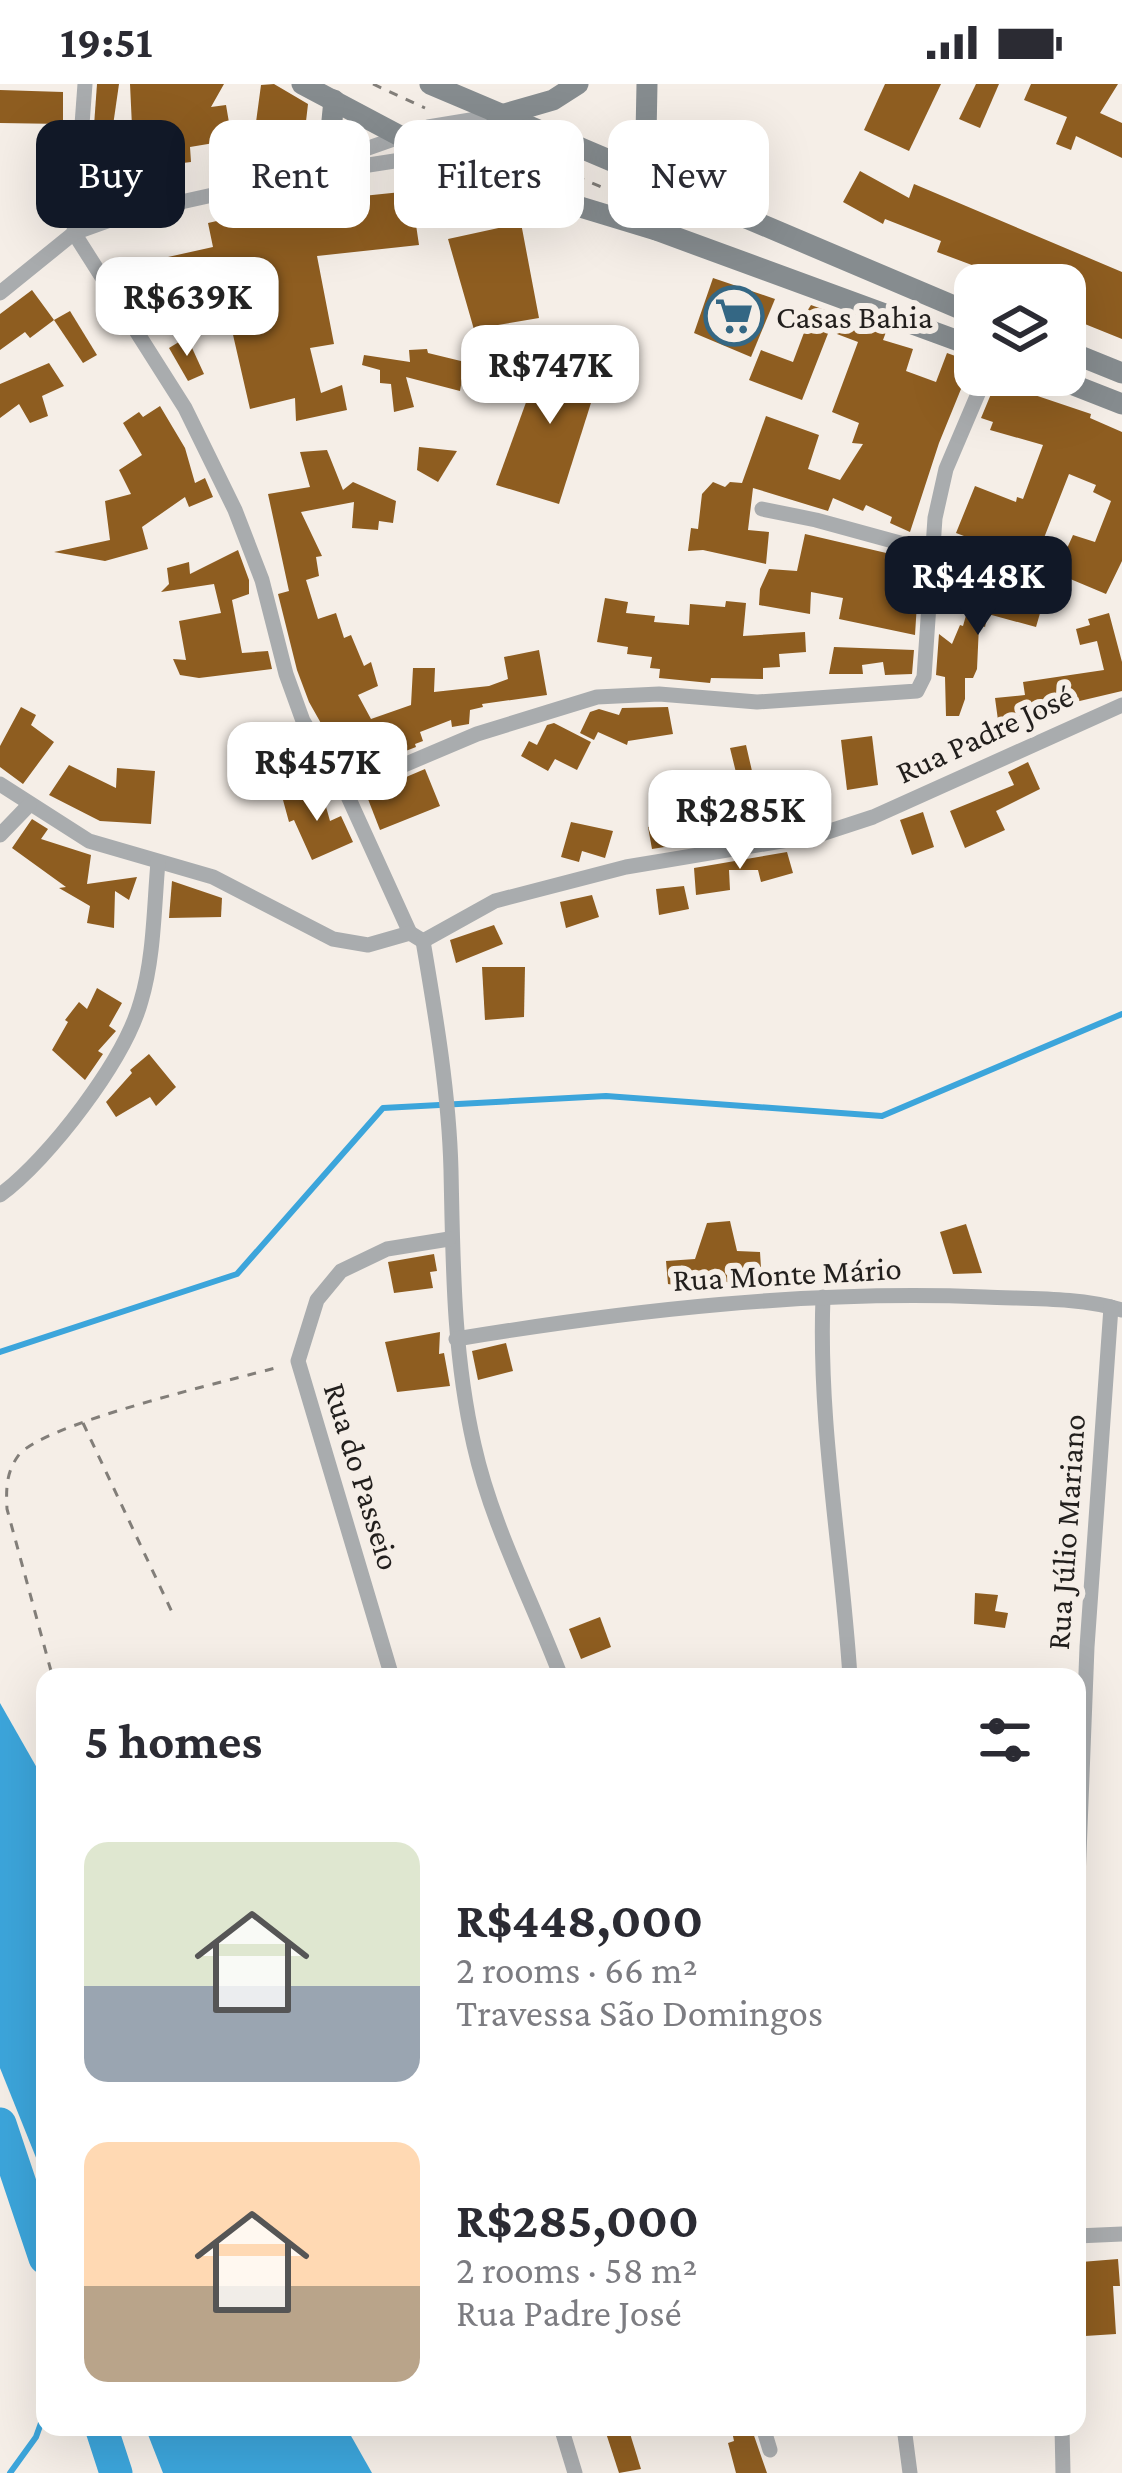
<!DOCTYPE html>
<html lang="en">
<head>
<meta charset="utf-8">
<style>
	body { margin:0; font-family:"Crimson Pro",serif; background:#f2f2f3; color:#2b2b33; height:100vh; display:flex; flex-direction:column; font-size:45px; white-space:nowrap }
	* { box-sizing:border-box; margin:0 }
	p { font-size:39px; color:#7c7c81 }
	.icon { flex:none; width:66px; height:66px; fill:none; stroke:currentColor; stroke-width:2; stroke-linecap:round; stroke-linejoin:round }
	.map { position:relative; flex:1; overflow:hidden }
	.side { position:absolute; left:36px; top:1584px; width:1050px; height:768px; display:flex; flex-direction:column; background:#fff; border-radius:24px; box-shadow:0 12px 48px #0002 }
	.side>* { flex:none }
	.guide { position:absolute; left:36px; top:36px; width:1050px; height:108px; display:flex; gap:24px }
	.fabs { position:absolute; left:954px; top:180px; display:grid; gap:24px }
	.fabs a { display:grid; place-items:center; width:132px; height:132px; border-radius:24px; background:#fff; box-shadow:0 12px 48px #0002; font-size:60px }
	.price { position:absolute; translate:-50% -102px; padding:0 27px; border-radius:24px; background:#fff; color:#222; font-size:39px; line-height:78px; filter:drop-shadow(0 3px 6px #0008) }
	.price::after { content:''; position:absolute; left:50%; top:72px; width:36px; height:27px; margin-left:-18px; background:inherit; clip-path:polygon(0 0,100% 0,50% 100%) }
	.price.active { background:#111827; color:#fff }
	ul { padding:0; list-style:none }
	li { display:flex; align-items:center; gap:36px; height:300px; padding:0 48px }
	li span { display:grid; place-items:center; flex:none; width:336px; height:240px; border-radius:24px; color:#555 }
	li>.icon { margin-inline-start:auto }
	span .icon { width:144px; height:144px; fill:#fffc; stroke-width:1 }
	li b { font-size:51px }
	h2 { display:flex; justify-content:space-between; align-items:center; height:144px; padding:0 48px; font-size:51px }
	.tag { padding:0 42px; border-radius:24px; background:#fff; box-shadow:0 12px 48px #0002; font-size:42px; line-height:108px }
	.tag.active { background:#111827; color:#fff }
	.status { display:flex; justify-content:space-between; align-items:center; height:84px; padding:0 60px; background:#fff; direction:ltr }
	.status svg { height:33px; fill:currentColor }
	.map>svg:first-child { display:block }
	.water { fill:#3ca5db }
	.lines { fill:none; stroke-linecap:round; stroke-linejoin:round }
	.stream { stroke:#3ca5db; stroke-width:6 }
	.river { stroke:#3ca5db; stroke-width:33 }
	.building { fill:#8e5d20 }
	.path { stroke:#827e79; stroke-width:3; stroke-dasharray:9 9; stroke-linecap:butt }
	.street { stroke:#a9acae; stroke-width:15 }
	.secondary { stroke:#868c8f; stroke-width:21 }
	.labels { text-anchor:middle; stroke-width:12; stroke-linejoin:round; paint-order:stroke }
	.poi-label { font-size:33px; fill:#221f1d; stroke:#f5eee7; text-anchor:start }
	.street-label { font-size:33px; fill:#221f1d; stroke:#f5eee7 }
</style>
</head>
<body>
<div class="status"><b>19:51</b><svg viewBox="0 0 49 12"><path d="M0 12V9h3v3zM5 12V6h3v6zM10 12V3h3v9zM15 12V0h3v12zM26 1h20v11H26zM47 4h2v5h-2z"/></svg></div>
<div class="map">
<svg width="1122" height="2389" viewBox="0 0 1122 2389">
	<rect width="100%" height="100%" fill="#f5eee7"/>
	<g class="water">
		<polygon points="0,1619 45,1698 45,2096 0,1984"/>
		<polygon points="145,2343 346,2343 372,2389 163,2389"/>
	</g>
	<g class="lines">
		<g class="stream">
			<polyline points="0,1268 237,1190 383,1024 606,1012 882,1032 1122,930"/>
			<polyline points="10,2389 36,2353 45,2328"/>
		</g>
		<g class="river">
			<polyline points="0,2040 45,2174"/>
			<polyline points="101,2343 116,2389"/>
		</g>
	</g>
	<g class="building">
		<polygon points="97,0 119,0 106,90 90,97"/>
		<polygon points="130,0 224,0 211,23 226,21 232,56 190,63 191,78 134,85"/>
		<polygon points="274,0 308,20 305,46 270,50 267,61 254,53 261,1"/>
		<polygon points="885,0 941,0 909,67 864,46"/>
		<polygon points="976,0 999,0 980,44 959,35"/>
		<polygon points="1031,0 1118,0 1100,29 1122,39 1122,74 1076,52 1071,66 1056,60 1067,33 1024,16"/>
		<polygon points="0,6 63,8 63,40 0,39"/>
		<polygon points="860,87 909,114 914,100 1122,188 1122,255 1065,232 1065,201 1005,201 993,197 996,190 937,168 941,157 885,135 883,140 843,118"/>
		<polygon points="411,107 419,161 317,172 334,260 310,264 321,309 342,301 347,326 296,337 295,314 250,325 217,181 155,195 159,175 213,163 208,139 295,119"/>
		<polygon points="521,139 539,234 498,241 500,250 477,256 448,155"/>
		<polygon points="713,194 775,215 751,273 694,249"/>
		<polygon points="32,206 54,236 30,254 25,248 0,266 0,230"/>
		<polygon points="811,221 886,248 883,256 913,265 906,287 936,298 947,269 972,278 939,359 910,448 890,439 892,433 866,421 863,427 833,414 828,427 753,404 748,446 769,448 766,480 703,466 688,467 691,444 698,445 702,410 713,398 725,403 730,398 742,399 766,332 819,351 808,385 840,396 863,360 852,359 859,339 832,328 858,258 829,247 802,316 749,296 761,266 793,278 808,238 802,235"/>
		<polygon points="70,227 97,271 83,279 54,236"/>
		<polygon points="187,253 204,290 188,297 169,264"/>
		<polygon points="427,265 428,269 465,278 460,307 406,293 414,323 394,328 391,300 380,299 380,286 362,281 364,271 410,278 409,266"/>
		<polygon points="545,266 603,281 559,420 496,401"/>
		<polygon points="49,279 64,302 42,312 48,332 30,339 19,320 0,334 0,300"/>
		<polygon points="996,298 1091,330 1090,334 1122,348 1122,477 1106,510 1056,489 1073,451 1095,458 1111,417 1093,408 1096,401 1069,390 1033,482 999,473 1001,466 956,449 975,402 1016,418 1017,413 1023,415 1043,361 990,346 993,338 981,334"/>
		<polygon points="160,322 185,364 195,399 205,394 213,413 189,423 185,413 142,443 148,465 105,477 54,468 110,456 105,417 131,410 119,386 142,371 123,339 139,328 143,333"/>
		<polygon points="419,363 457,367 438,398 417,386"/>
		<polygon points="327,366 343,406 353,398 396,417 393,439 379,437 378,446 352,444 354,418 301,428 322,472 316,473 319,492 306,496 318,535 336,529 344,554 351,551 364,582 371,578 378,602 358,611 371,635 411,621 413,584 435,584 434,608 489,602 508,595 504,573 539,566 547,611 482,620 483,623 470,626 469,640 452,643 451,636 420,648 423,657 415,660 416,663 349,689 309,618 297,586 278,510 289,507 268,410 310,403 300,368"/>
		<polygon points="805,450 912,475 910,487 919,487 915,551 839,535 843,514 811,508 810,530 759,521 760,505 769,485 797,487"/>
		<polygon points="238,466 249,496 249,510 232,516 242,569 268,567 272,585 199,594 180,591 173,575 186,576 179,537 221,529 214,500 161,508 169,500 167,484 189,478 190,490"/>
		<polygon points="976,496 1043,519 1036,543 988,530 985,543 979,541 977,585 973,594 965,594 965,615 959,632 946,632 945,593 936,591 939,550 952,560 960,541 963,542"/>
		<polygon points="605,514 628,518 626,529 655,532 654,538 689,541 690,520 725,523 726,517 746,519 743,552 805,548 806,568 779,570 780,583 763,584 763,595 711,594 710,599 659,594 660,585 650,584 652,573 627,570 628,563 597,558"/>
		<polygon points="1109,529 1122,578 1122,607 1050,624 1052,631 1031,635 1033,647 1000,651 995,614 1025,611 1023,598 1104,586 1097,557 1080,561 1076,545 1090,541 1088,535"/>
		<polygon points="834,563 914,566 912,590 885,591 883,578 862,581 863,590 829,590"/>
		<polygon points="21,623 36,631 31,641 54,658 23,700 0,683 0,662"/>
		<polygon points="668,623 673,650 628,657 627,661 598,648 594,656 580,649 590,628 599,625 619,631 622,624"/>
		<polygon points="554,639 591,658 577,686 555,675 548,687 521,672 529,657 537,661 547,641"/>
		<polygon points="872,652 878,701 847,706 841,656"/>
		<polygon points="746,661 758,713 765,711 775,746 721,755 714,727 743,717 730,664"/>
		<polygon points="1028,678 1040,705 996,727 1005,746 965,764 950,727 1014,701 1008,688"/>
		<polygon points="69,681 116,704 117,684 155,687 151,740 100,737 49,711"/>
		<polygon points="425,685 440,722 380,746 366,710"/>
		<polygon points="321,705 330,737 341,732 353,758 312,776 294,736 289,738 283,716"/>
		<polygon points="923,728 934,763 912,771 900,736"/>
		<polygon points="32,735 48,745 41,755 91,771 87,800 137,793 129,816 115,807 114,844 87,839 90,822 59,804 66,803 12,764"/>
		<polygon points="686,737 690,759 652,765 648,743"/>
		<polygon points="571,738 613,747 605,774 582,767 579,778 561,773"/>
		<polygon points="787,768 793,789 761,798 758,786 729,786 730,806 696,811 694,784"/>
		<polygon points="172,797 222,814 221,833 169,834"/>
		<polygon points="684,802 689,825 659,831 656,805"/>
		<polygon points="592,811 599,833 566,844 560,818"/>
		<polygon points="494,841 503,860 456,879 450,856"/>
		<polygon points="482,883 525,883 524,933 485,936"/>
		<polygon points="97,904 122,919 109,942 116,947 98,967 103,970 85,996 52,966 68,938 65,936 79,918 87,925"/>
		<polygon points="149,970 176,1003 156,1022 150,1013 116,1033 106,1018 132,989 130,986"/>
		<polygon points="730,1137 737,1167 760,1168 762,1200 692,1204 668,1200 666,1177 695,1175 707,1139"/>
		<polygon points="966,1140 982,1189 953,1190 940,1148"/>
		<polygon points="434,1170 437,1187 430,1188 433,1204 394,1209 388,1178"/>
		<polygon points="440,1248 439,1270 444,1269 450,1302 397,1308 385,1258"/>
		<polygon points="506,1259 513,1287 478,1296 472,1267"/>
		<polygon points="975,1509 998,1511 995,1527 1008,1529 1005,1544 974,1540"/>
		<polygon points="600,1533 611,1563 581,1575 569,1545"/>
		<polygon points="1118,2175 1120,2202 1113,2202 1116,2250 1085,2252 1081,2178"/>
		<polygon points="604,2343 628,2343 641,2385 619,2389"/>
		<polygon points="731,2343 751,2343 767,2389 736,2389 728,2359 734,2357"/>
	</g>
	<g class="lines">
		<g class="path">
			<polyline points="373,0 425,24"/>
			<polyline points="509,65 633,116"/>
			<polyline points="83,1339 172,1528"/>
			<path d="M 51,1587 L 7,1425 C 6,1405 6,1389 18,1372 C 40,1340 232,1296 279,1283"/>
		</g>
		<g class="street">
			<polyline points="85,0 74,149 185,324 235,426 262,496 286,590 303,637 345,706 410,849"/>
			<polyline points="323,80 428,43 501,31"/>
			<polyline points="0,209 74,149 127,130 298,92 433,71"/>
			<polyline points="762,425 816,436 1043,498"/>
			<polyline points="0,700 89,757 213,793 333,855 368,861 410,849 423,857 495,817 626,783 818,751 873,733 1122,621"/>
			<polyline points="345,706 477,650 597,613 659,610 757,618 917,607 924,593 935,434 946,385 986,291"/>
			<polyline points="0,751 29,721"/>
			<path d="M 423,857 C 436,933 449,1010 451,1086 C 453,1179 453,1269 474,1361 C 492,1442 532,1516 561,1593"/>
			<path d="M 0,1111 C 49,1075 125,976 141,917 C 154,874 154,823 158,778"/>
			<path d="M 823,1213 C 818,1341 842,1466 850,1593"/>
			<path d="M 456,1255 C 632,1226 807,1206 985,1213 C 1029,1215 1080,1213 1122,1226"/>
			<polyline points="392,1593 298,1277 317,1216 341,1187 387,1165 449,1155"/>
			<polyline points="1077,1821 1087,1563 1111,1223"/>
			<polyline points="1077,2152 1122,2150"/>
			<polyline points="561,2343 575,2389"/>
			<polyline points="763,2343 770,2366"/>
			<polyline points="904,2343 910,2389"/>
			<polyline points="1062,2343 1063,2389"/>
		</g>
		<g class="secondary">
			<polyline points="302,0 449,78 488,95 656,146 975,263"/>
			<polyline points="430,0 975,231"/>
			<polyline points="647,0 646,51 661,128 656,146"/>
			<polyline points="328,77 334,16"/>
			<polyline points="471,88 501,31 553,16 578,0"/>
			<polyline points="1065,266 1122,289"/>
			<polyline points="1048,291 1122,320"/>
		</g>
	</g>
	<defs>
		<symbol id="supermarket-ring" viewBox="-11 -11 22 22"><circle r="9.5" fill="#f5eee7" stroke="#346784" stroke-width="1.5"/><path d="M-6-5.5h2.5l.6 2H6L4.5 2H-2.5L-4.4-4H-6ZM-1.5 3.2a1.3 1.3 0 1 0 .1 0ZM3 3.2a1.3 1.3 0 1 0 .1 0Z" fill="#346784"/></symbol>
	</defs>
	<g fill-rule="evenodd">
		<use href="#supermarket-ring" x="701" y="199" width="66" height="66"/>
	</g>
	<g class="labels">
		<g class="poi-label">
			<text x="776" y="244">Casas Bahia</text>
		</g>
		<g class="street-label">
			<text transform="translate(984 649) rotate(-25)" y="12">Rua Padre José</text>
			<text transform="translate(787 1189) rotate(-3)" y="12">Rua Monte Mário</text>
			<text transform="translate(363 1392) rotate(73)" y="12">Rua do Passeio</text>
			<text transform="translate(1065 1448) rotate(-86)" y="12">Rua Júlio Mariano</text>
		</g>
	</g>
</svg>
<div class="fabs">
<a><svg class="icon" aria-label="layers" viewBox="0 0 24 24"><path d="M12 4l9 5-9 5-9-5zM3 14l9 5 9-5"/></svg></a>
</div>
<b class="price" style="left:187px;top:275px">R$639K</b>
<b class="price" style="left:550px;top:343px">R$747K</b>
<b class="price active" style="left:978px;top:554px">R$448K</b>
<b class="price" style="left:317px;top:740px">R$457K</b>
<b class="price" style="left:740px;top:788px">R$285K</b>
<div class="guide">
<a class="tag active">Buy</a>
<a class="tag">Rent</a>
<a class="tag">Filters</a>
<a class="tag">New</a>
</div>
<section class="side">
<h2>5 homes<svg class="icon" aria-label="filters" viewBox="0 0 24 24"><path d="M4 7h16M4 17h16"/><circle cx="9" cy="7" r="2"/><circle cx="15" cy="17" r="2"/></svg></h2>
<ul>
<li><span style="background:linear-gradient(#dfe7d0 60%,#9aa5b1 0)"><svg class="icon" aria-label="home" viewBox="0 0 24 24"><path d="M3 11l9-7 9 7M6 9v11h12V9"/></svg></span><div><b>R$448,000</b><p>2 rooms · 66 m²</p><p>Travessa São Domingos</p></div></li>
<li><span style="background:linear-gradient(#ffd9b3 60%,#b9a48a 0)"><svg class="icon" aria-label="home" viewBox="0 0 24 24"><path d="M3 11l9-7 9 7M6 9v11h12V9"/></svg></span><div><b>R$285,000</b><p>2 rooms · 58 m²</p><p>Rua Padre José</p></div></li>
</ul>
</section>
</div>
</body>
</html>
